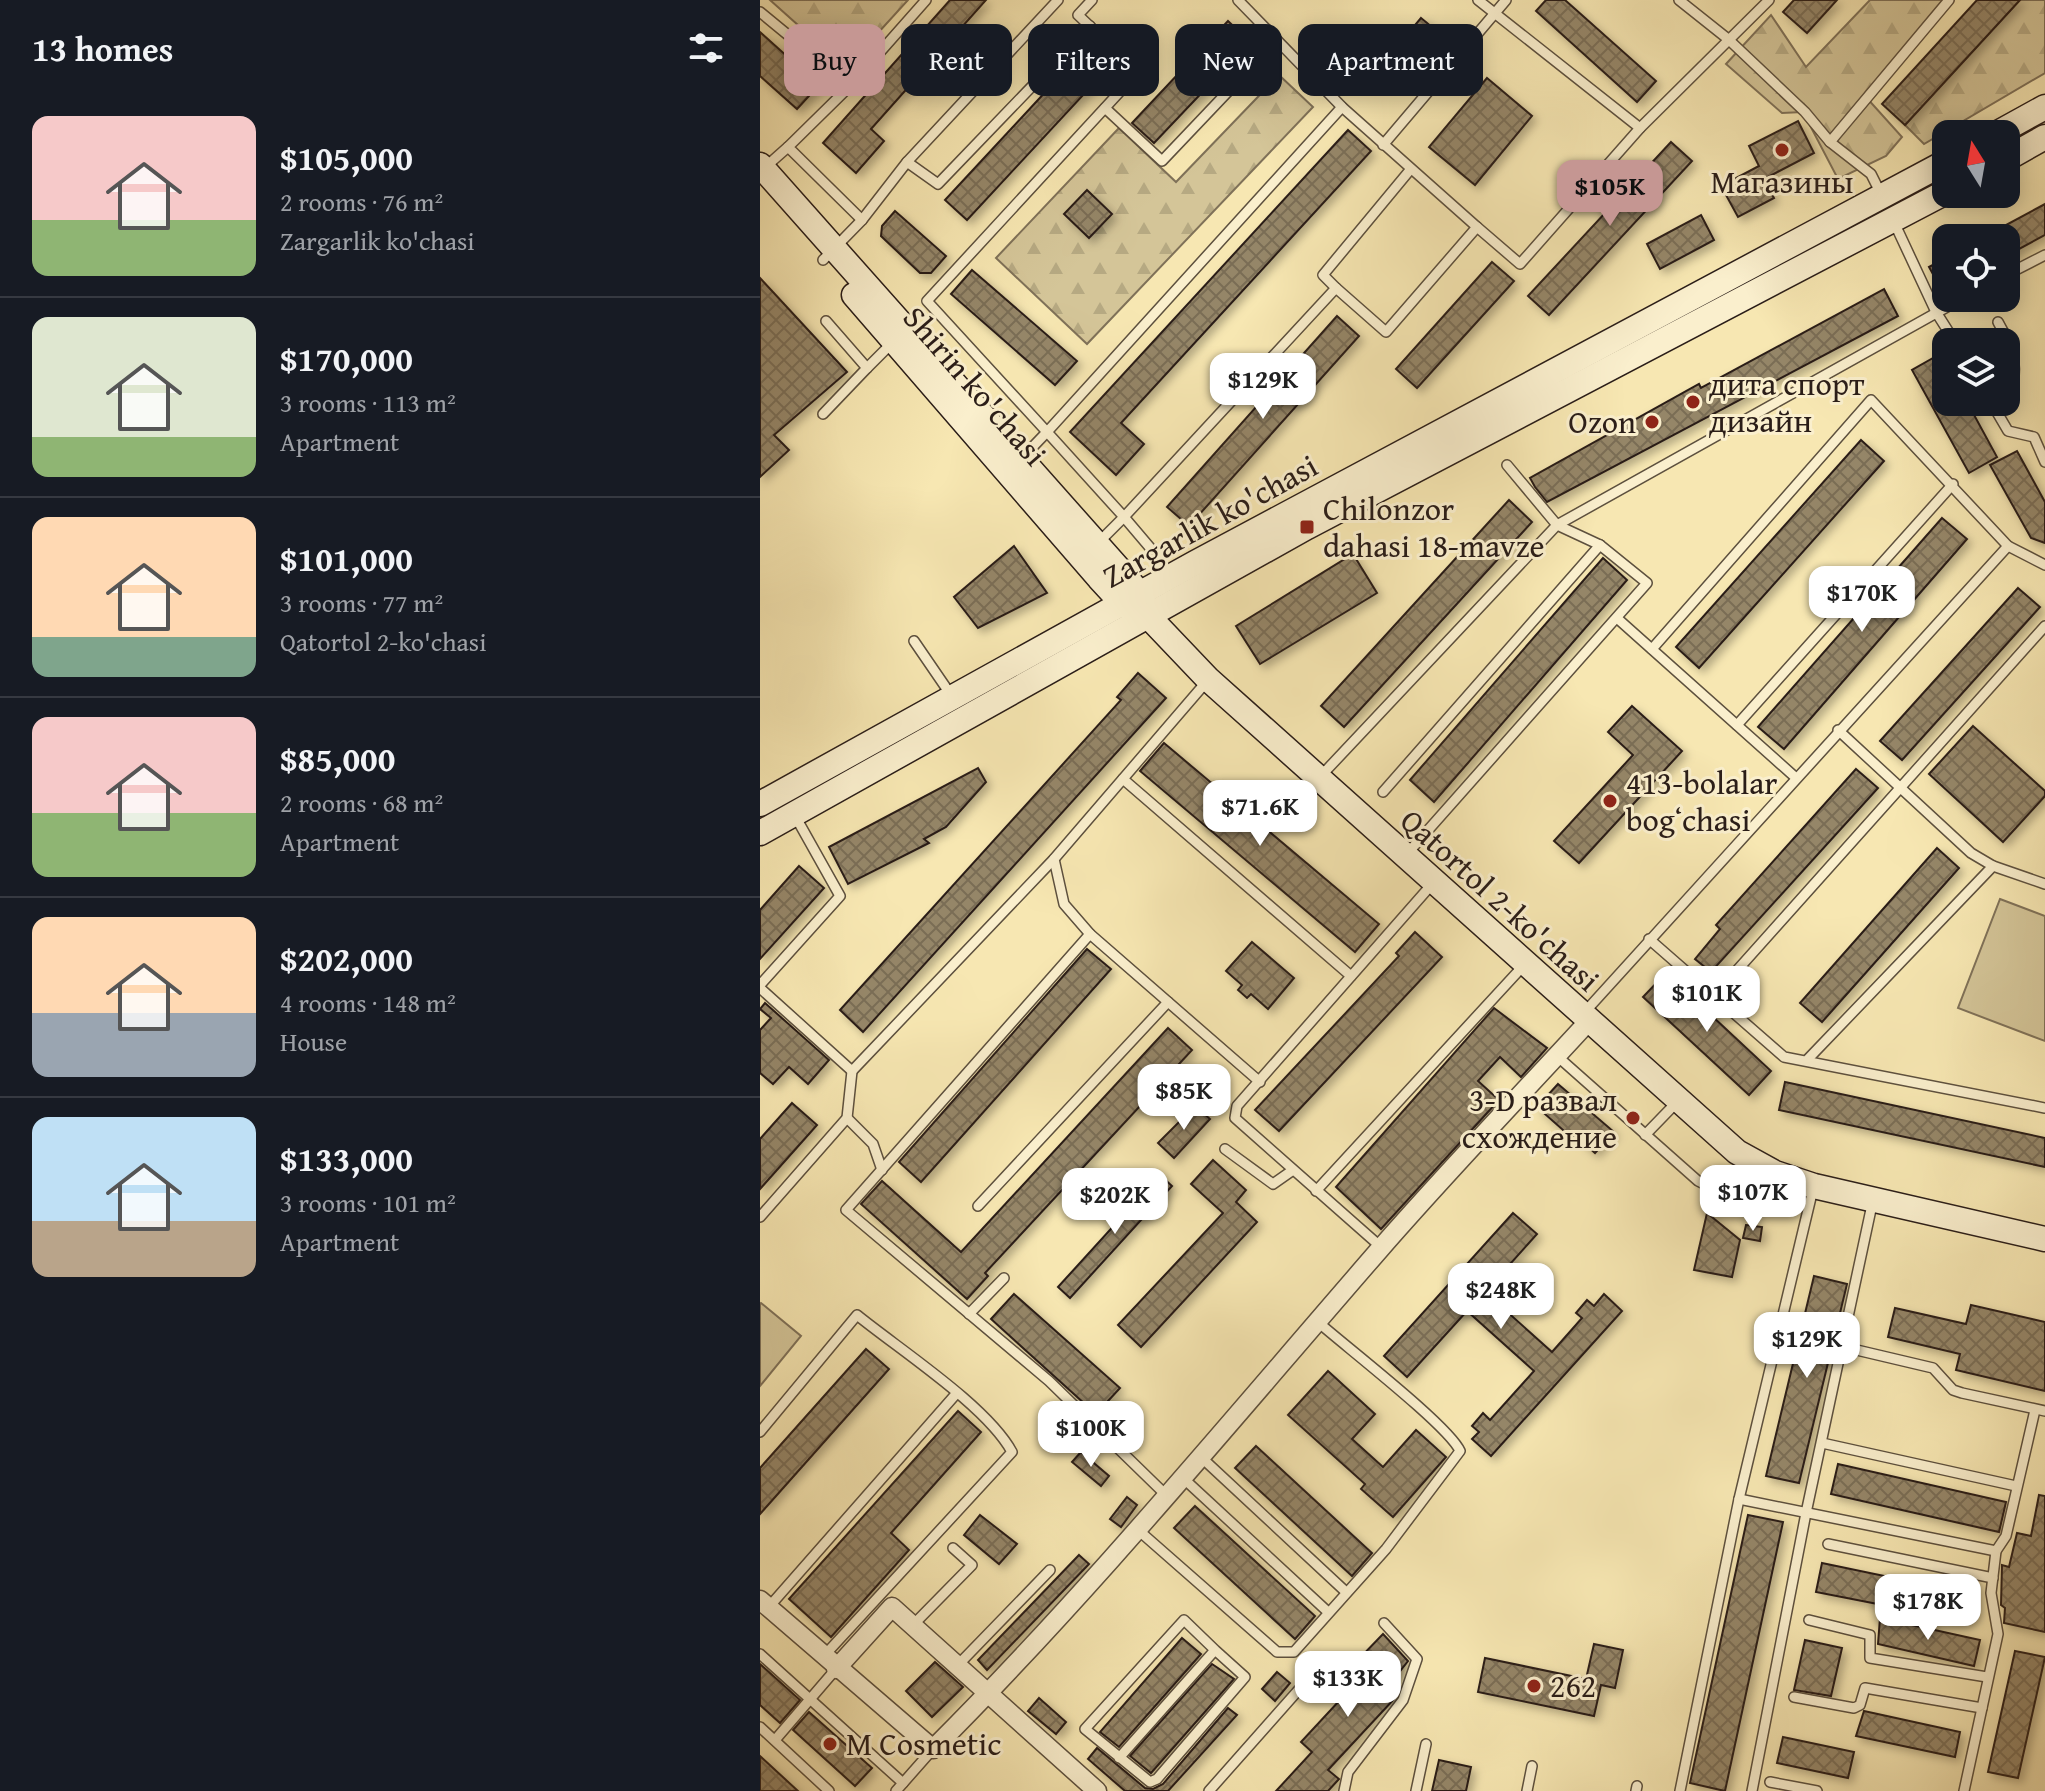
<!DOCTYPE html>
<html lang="en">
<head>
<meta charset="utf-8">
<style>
	body { margin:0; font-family:"Gentium Book Plus",serif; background:#20242c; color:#f1f3f6; height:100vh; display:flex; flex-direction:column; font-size:30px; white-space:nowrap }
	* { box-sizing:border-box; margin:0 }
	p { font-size:26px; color:#9ea1a6 }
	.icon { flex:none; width:44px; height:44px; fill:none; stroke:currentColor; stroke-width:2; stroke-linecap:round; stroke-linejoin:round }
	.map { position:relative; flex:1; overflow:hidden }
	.panel { display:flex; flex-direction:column; background:#171b24; width:760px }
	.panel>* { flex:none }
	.top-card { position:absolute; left:24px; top:24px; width:760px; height:72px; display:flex; gap:16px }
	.needle { width:52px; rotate:349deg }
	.controls { position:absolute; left:1172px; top:120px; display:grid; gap:16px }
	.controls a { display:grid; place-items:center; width:88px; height:88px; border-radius:16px; background:#171b24; box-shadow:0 4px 20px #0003; font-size:40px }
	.price { position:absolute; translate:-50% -68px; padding:0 18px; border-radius:16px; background:#fff; color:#222; font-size:26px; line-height:52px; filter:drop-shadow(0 2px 4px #0008) }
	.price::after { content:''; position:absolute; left:50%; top:48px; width:24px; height:18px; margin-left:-12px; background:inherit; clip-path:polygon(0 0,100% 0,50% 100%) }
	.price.selected { background:#c59692; color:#111 }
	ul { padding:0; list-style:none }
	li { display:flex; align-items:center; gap:24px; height:200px; padding:0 32px }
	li+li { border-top:2px solid #363941 }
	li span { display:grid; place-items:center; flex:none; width:224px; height:160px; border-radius:16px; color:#555 }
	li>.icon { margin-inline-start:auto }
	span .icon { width:96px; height:96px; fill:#fffc; stroke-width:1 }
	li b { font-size:34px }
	h2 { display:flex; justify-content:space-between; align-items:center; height:96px; padding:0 32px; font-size:34px }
	.chip { padding:0 28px; border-radius:16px; background:#171b24; box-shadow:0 4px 20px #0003; font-size:28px; line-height:72px }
	.chip.selected { background:#c59692; color:#111 }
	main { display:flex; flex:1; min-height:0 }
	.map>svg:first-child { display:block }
	.forest { fill:url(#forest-firs); stroke:#7f7158; stroke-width:2 }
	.garden { fill:#d4c598; stroke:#7f7158; stroke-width:2 }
	.building { fill:url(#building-cross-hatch); stroke:#2a1d18; stroke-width:2; filter:url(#shadow) }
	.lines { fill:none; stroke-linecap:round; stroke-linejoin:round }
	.lane-casing { stroke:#5d503e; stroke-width:12 }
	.street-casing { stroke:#5d503e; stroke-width:21 }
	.secondary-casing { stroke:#2a1d18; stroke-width:27 }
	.lane { stroke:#faefcd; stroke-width:9 }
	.street { stroke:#faefcd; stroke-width:18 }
	.secondary { stroke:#faefcd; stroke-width:24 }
	.poi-dot { fill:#8f2418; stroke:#faefcd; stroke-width:3 }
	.labels { text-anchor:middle; stroke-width:6; stroke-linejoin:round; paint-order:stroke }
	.poi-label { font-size:32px; fill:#2a1d18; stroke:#faefcd; text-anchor:start }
	.street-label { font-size:32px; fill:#2a1d18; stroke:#faefcd }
</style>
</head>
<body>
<main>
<section class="panel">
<h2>13 homes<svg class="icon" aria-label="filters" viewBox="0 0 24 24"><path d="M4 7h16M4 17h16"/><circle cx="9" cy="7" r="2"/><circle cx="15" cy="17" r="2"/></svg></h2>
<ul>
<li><span style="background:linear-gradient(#f6c9c9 65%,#8fb573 0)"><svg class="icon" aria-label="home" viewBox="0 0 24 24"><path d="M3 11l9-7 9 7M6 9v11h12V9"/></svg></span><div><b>$105,000</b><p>2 rooms · 76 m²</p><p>Zargarlik ko'chasi</p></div></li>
<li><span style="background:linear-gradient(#dfe7d0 75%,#8fb573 0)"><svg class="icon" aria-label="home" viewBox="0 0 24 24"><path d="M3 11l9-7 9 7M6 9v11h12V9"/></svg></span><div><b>$170,000</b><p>3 rooms · 113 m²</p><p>Apartment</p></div></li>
<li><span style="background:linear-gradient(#ffd9b3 75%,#7fa58c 0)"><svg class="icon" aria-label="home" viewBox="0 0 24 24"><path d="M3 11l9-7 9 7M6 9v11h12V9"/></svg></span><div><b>$101,000</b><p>3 rooms · 77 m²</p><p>Qatortol 2-ko'chasi</p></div></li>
<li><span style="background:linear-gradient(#f6c9c9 60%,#8fb573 0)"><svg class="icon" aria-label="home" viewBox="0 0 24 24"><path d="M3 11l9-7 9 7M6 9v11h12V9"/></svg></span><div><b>$85,000</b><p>2 rooms · 68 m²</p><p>Apartment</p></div></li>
<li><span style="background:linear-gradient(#ffd9b3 60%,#9aa5b1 0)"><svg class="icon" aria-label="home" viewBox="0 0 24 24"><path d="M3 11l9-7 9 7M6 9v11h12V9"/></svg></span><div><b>$202,000</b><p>4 rooms · 148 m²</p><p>House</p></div></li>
<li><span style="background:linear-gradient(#bfe0f5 65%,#b9a48a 0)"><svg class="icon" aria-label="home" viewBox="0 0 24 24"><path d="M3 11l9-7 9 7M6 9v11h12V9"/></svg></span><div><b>$133,000</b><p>3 rooms · 101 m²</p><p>Apartment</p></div></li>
</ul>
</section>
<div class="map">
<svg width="1285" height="1791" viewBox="0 0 1285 1791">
	<defs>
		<pattern id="forest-firs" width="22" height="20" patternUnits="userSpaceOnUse" patternTransform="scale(2)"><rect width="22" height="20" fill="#d4c598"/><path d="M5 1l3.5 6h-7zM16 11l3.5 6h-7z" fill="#b6a982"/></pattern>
		<pattern id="building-cross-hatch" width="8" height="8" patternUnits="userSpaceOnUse" patternTransform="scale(2)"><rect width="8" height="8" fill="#958668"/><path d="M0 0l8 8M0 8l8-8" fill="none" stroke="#7a6d55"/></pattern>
		<filter id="shadow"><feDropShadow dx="4.5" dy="4.5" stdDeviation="4" flood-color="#0004"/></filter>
	</defs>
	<rect width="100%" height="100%" fill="#f7e7b2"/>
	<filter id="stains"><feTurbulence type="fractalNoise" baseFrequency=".0025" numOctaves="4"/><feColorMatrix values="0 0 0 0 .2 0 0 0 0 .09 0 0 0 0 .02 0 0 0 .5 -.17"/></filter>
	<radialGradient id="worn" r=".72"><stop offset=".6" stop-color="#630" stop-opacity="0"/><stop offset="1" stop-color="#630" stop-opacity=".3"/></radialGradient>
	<g class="forest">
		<polygon points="10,0 148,0 86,68"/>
		<polygon points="1110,0 1193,0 1105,96 1142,137 1126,156 1078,179 1043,112 1022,113 966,64 1011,15 1046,67"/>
		<polygon points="1260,0 1285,0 1285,73 1164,144 1145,125"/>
		<polygon points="519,75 553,107 327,344 236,258 359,128 416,182"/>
	</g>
	<g class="garden">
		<polygon points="1240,899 1285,916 1285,1041 1198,1008"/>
		<polygon points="1,1303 41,1336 0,1386 0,1304"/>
	</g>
	<g class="building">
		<polygon points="190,0 226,0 111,129 124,141 96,173 63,143"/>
		<polygon points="786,0 805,0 896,81 877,102 776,11"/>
		<polygon points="1034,0 1077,0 1047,33 1023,12"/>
		<polygon points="1217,0 1260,0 1145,125 1122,104"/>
		<polygon points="661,18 690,42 659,80 629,56"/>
		<polygon points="468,21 490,42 394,143 372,123"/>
		<polygon points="0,32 59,85 37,109 0,76"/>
		<polygon points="328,46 350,66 207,220 185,200"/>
		<polygon points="727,78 772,116 715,185 669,147"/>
		<polygon points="1038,121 1054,153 1004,179 1014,198 978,217 961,186 999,166 989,146"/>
		<polygon points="588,130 611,151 361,423 384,444 356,475 310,432"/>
		<polygon points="911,142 932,161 789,315 768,296"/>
		<polygon points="327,190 352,214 329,238 304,214"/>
		<polygon points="1285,204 1285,235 1246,256 1246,238 1222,238"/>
		<polygon points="135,211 186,256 171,273 160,273 121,236 122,226"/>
		<polygon points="941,215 954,240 900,269 887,244"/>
		<polygon points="1186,258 1186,298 1169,267"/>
		<polygon points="732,262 754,281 657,388 636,369"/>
		<polygon points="212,270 317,361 295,385 191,294"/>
		<polygon points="0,278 87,372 14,435 29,450 0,477"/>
		<polygon points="1124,289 1138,316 787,502 775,487 770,478 939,384 941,388"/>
		<polygon points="577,316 599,336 429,526 407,507"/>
		<polygon points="1180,354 1186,365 1186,402 1207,402 1237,457 1209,473 1152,370"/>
		<polygon points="1101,440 1124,461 939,668 916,647"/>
		<polygon points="1257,451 1285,502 1285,543 1271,538 1230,465"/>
		<polygon points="749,500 772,522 584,727 561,706"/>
		<polygon points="1182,518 1207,539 1024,749 998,727"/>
		<polygon points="254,546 287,593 218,628 194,597"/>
		<polygon points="593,554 617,593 500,664 476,626"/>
		<polygon points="843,558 867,580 674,802 650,780"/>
		<polygon points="1258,588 1280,607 1142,760 1120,741"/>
		<polygon points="378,673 406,698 103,1032 80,1010 361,700 357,697"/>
		<polygon points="872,706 922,751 819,863 794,841 873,755 848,732"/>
		<polygon points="1213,726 1285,791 1285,796 1243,842 1169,774"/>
		<polygon points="404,743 619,924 595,952 380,771"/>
		<polygon points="218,768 226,782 186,827 164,839 169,843 88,884 69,847"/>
		<polygon points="1096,769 1118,788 951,972 935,959 960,929 956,925"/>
		<polygon points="1177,848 1199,868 1062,1022 1040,1003"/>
		<polygon points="39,866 64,888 0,959 0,910"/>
		<polygon points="655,932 682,957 519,1131 495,1110 639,956 636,953"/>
		<polygon points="492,942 534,978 508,1009 491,994 487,998 478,990 482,985 466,971"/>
		<polygon points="327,949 351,969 161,1182 139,1162"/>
		<polygon points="906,973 1011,1071 989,1095 883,997"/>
		<polygon points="5,1003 69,1060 48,1084 29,1067 13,1084 0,1073 0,1030 11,1018 0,1009"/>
		<polygon points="734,1008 787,1048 761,1077 740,1057 718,1081 739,1100 621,1229 576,1187"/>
		<polygon points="408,1028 432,1050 225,1273 228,1276 207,1299 101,1204 122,1181 201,1252"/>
		<polygon points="1025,1082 1285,1138 1285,1167 1019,1110"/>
		<polygon points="798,1084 854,1132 835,1153 815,1135 812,1138 777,1107"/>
		<polygon points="32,1103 57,1125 0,1189 0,1139"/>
		<polygon points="435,1106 450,1119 414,1158 398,1143"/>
		<polygon points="453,1160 486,1190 476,1202 497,1222 381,1347 358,1325 463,1213 431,1184"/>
		<polygon points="400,1175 412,1186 310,1298 298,1287"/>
		<polygon points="753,1213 777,1234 725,1292 792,1352 822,1318 816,1313 827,1300 834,1306 844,1294 862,1311 731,1456 712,1439 719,1432 712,1426 723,1413 730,1420 774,1371 707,1311 647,1377 624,1356"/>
		<polygon points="947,1213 980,1240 972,1277 934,1270"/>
		<polygon points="986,1225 1002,1227 1000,1241 983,1238"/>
		<polygon points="1054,1276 1087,1284 1039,1483 1006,1476"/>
		<polygon points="254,1294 360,1388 336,1414 231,1319"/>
		<polygon points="1211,1305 1285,1322 1285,1391 1196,1370 1200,1354 1128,1337 1135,1308 1206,1324"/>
		<polygon points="106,1349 129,1369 0,1514 0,1468"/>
		<polygon points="568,1371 615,1414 592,1439 623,1467 656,1430 686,1457 633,1517 601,1489 605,1484 528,1415"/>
		<polygon points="198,1411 221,1432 131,1533 149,1550 71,1637 29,1599"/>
		<polygon points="496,1446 612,1553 592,1576 475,1468"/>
		<polygon points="321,1452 349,1476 341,1486 312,1462"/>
		<polygon points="1078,1464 1246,1502 1239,1532 1071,1494"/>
		<polygon points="1279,1495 1285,1496 1285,1632 1244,1623 1245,1608 1241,1605 1242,1565 1249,1567 1257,1533 1271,1536"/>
		<polygon points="367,1497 377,1505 361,1527 350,1519"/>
		<polygon points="435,1506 555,1616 535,1639 414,1528"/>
		<polygon points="220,1515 257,1544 239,1564 204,1535"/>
		<polygon points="988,1515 1023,1522 965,1791 930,1783"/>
		<polygon points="319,1555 329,1564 227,1670 218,1660"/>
		<polygon points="1062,1563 1134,1578 1128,1606 1056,1592"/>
		<polygon points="1120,1618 1220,1640 1214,1666 1118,1644"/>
		<polygon points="623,1634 648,1661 626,1689 635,1698 568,1770 579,1779 568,1791 516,1791 552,1752 541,1742 606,1672 596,1662"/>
		<polygon points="422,1638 441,1654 359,1747 340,1732"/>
		<polygon points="1045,1640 1082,1648 1071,1696 1034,1690"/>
		<polygon points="834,1644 863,1650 855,1688 841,1685 834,1716 718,1692 725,1658 826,1679"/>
		<polygon points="1255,1651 1285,1657 1258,1778 1228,1772"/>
		<polygon points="175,1662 203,1687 172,1717 146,1691"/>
		<polygon points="0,1664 40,1700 20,1723 0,1705"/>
		<polygon points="452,1664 474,1679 391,1773 370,1756"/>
		<polygon points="517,1672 530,1683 515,1701 502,1689"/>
		<polygon points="279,1698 306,1722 296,1734 268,1711"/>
		<polygon points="468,1708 477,1715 408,1791 365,1791 328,1759 337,1748 385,1788 393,1789 403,1784"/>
		<polygon points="1104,1711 1200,1732 1195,1757 1096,1736"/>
		<polygon points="49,1712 112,1768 95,1786 33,1730"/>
		<polygon points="1023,1737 1094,1752 1088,1778 1017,1763"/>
		<polygon points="0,1756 38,1791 0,1791"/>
		<polygon points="679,1760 711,1767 706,1791 672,1791"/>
	</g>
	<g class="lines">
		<defs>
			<g id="lane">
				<polyline points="478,0 582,107 717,227"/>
				<polyline points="718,0 880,128"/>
				<polyline points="919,0 968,39 1045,112 1070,142 1111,174 1122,196"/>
				<polyline points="0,12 90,86"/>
				<polyline points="345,108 402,161 517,40"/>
				<polyline points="1070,142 1189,0"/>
				<polyline points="623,145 746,0"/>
				<polyline points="147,162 178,184 330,26"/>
				<polyline points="3,169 28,147"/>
				<polyline points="102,220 28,147 90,86 166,0"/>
				<polyline points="1133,220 1176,312 1195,342"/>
				<polyline points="63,260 102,220 147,162 298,0"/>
				<polyline points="1246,275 1285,255"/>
				<polyline points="576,288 626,332 717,227 760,264 880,128 1009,0"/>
				<path d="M 1238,322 C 1248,340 1256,355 1254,376 L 1246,383"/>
				<polyline points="107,368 134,341"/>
				<polyline points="1231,402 1248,431 1274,437 1285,462"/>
				<polyline points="63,414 107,368 66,321"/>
				<polyline points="262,458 287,432 167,301 378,72 318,15 332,0"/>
				<polyline points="747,465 797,525 840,545"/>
				<polyline points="337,544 364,517 287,432 582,107"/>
				<polyline points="392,550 364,517 576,288 563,275 650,170"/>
				<polyline points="858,619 1035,777"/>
				<polyline points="154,641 191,695"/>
				<polyline points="892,649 1111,400 1248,546 1285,565"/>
				<polyline points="977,725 1193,484"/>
				<polyline points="1078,730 1211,853 1233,866 1285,884"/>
				<polyline points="559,778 797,525 1203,298"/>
				<polyline points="363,779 591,976"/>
				<polyline points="623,792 840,545 887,583 646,855"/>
				<polyline points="294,859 304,904 330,934"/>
				<polyline points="889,939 1024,1057 1285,1108"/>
				<polyline points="0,985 80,896 34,814"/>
				<polyline points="0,988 92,1071 294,859 448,680"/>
				<polyline points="955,995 1285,626"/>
				<polyline points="823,1014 1248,546"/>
				<polyline points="797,1056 938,1181 956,1190 968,1190 993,1165"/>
				<polyline points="1048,1059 1233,866"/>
				<polyline points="87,1118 113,1144 122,1170"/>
				<polyline points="885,1135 918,1101"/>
				<polyline points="465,1149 513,1184 533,1170"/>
				<polyline points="556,1191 764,965"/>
				<polyline points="218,1206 408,1002"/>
				<polyline points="0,1217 87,1118 92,1071"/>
				<polyline points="621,1247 475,1118 477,1106 673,883"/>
				<polyline points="209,1314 244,1278"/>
				<polyline points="1084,1347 1173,1368 1193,1390 1202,1393 1285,1411"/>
				<path d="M 0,1432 L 97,1315 C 140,1350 227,1406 252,1452 L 63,1657"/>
				<polyline points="1062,1443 1256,1486"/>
				<polyline points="442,1458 586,1592"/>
				<polyline points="423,1478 568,1612"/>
				<polyline points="407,1496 289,1381 86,1210 330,934 500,1082"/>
				<polyline points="979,1499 1236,1551"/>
				<path d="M 377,1529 L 517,1652 L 534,1652 L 626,1549 L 700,1451 C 689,1426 585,1346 558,1322"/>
				<polyline points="1068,1544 1233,1578"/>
				<polyline points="8,1608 196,1394"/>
				<polyline points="1049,1620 1110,1635 1110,1658 1227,1677"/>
				<polyline points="152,1626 212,1565 193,1548"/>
				<polyline points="0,1654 143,1783"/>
				<polyline points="197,1666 290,1570"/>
				<polyline points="1034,1697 1094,1708 1100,1705 1105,1688 1222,1708 1204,1791"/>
				<polyline points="1222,1708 1238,1634 1231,1593 1236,1551 1246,1536 1275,1410"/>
				<polyline points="0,1727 69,1791"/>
				<polyline points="15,1740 76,1669"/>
				<polyline points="359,1758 455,1650 424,1620 325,1729 390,1782 397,1779 485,1677 455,1650"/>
				<polyline points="1010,1782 1057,1791"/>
				<polyline points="136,1791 173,1749"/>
				<polyline points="449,1791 542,1686"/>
				<polyline points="584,1791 588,1772 643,1700 657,1659 624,1623"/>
				<polyline points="656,1791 666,1744"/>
				<polyline points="767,1791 772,1766"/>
				<polyline points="876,1791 877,1786"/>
				<polyline points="920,1791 979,1499 1053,1189"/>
				<polyline points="992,1791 1046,1513 1113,1200"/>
			</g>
			<g id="street">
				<path d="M 0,1600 L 173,1749 C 331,1591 473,1418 620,1249 C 687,1172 758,1098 828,1022"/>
				<polyline points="76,1669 132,1607 337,1791"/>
			</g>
			<g id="secondary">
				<polyline points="1236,134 1285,107"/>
				<polyline points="1246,159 1285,137"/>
				<polyline points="0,165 358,568 380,594 388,616 448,679 977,1152 1015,1173 1054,1186 1285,1239"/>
				<polyline points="94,295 339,578 363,604 375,610"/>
				<polyline points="0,804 435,563 1186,162"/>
				<polyline points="0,833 547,527 1186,192"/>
			</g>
		</defs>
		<use href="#lane" class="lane-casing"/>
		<use href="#street" class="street-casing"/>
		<use href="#secondary" class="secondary-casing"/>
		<use href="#lane" class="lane"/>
		<use href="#street" class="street"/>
		<use href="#secondary" class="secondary"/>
	</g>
	<g class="poi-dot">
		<circle cx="1022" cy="150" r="8"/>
		<circle cx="933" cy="402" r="8"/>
		<circle cx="892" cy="422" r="8"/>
		<rect x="539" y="519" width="16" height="16" rx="4"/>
		<circle cx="850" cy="801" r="8"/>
		<circle cx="873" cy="1118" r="8"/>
		<circle cx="774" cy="1686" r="8"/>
		<circle cx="70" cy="1744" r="8"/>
	</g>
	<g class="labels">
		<g class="poi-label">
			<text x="1022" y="193" text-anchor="middle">Магазины</text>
			<text x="949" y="395">дита спорт<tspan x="949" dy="37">дизайн</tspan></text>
			<text x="876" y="433" text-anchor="end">Ozon</text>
			<text x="563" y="520">Chilonzor<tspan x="563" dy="37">dahasi 18-mavze</tspan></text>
			<text x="866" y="794">413-bolalar<tspan x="866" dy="37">bogʻchasi</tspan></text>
			<text x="857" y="1111" text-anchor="end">3-D развал<tspan x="857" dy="37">схождение</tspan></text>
			<text x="790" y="1697">262</text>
			<text x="86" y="1755">M Cosmetic</text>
		</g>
		<g class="street-label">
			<text transform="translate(215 386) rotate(49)" y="11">Shirin ko'chasi</text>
			<text transform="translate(450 521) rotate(-29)" y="11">Zargarlik ko'chasi</text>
			<text transform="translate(740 900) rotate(42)" y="11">Qatortol 2-ko'chasi</text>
		</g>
	</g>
	<rect width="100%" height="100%" filter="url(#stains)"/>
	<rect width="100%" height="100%" fill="url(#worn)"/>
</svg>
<div class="controls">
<a><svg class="needle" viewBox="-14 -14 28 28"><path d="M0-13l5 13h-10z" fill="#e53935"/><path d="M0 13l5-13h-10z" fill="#9ea1a6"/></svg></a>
<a><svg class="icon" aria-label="locate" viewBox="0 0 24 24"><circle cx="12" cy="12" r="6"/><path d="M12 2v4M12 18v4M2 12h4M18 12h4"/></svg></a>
<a><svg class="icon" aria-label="layers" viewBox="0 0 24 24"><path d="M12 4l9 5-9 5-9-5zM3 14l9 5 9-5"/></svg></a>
</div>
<b class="price selected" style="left:850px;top:228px">$105K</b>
<b class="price" style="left:503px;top:421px">$129K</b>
<b class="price" style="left:1102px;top:634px">$170K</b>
<b class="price" style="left:500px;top:848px">$71.6K</b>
<b class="price" style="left:947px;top:1034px">$101K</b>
<b class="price" style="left:424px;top:1132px">$85K</b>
<b class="price" style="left:993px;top:1233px">$107K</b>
<b class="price" style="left:355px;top:1236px">$202K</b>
<b class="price" style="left:741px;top:1331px">$248K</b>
<b class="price" style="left:1047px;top:1380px">$129K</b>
<b class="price" style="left:331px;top:1469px">$100K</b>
<b class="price" style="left:1168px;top:1642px">$178K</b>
<b class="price" style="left:588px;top:1719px">$133K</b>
<div class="top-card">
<a class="chip selected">Buy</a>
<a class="chip">Rent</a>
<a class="chip">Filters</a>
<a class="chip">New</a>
<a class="chip">Apartment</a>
</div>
</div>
</main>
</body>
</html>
